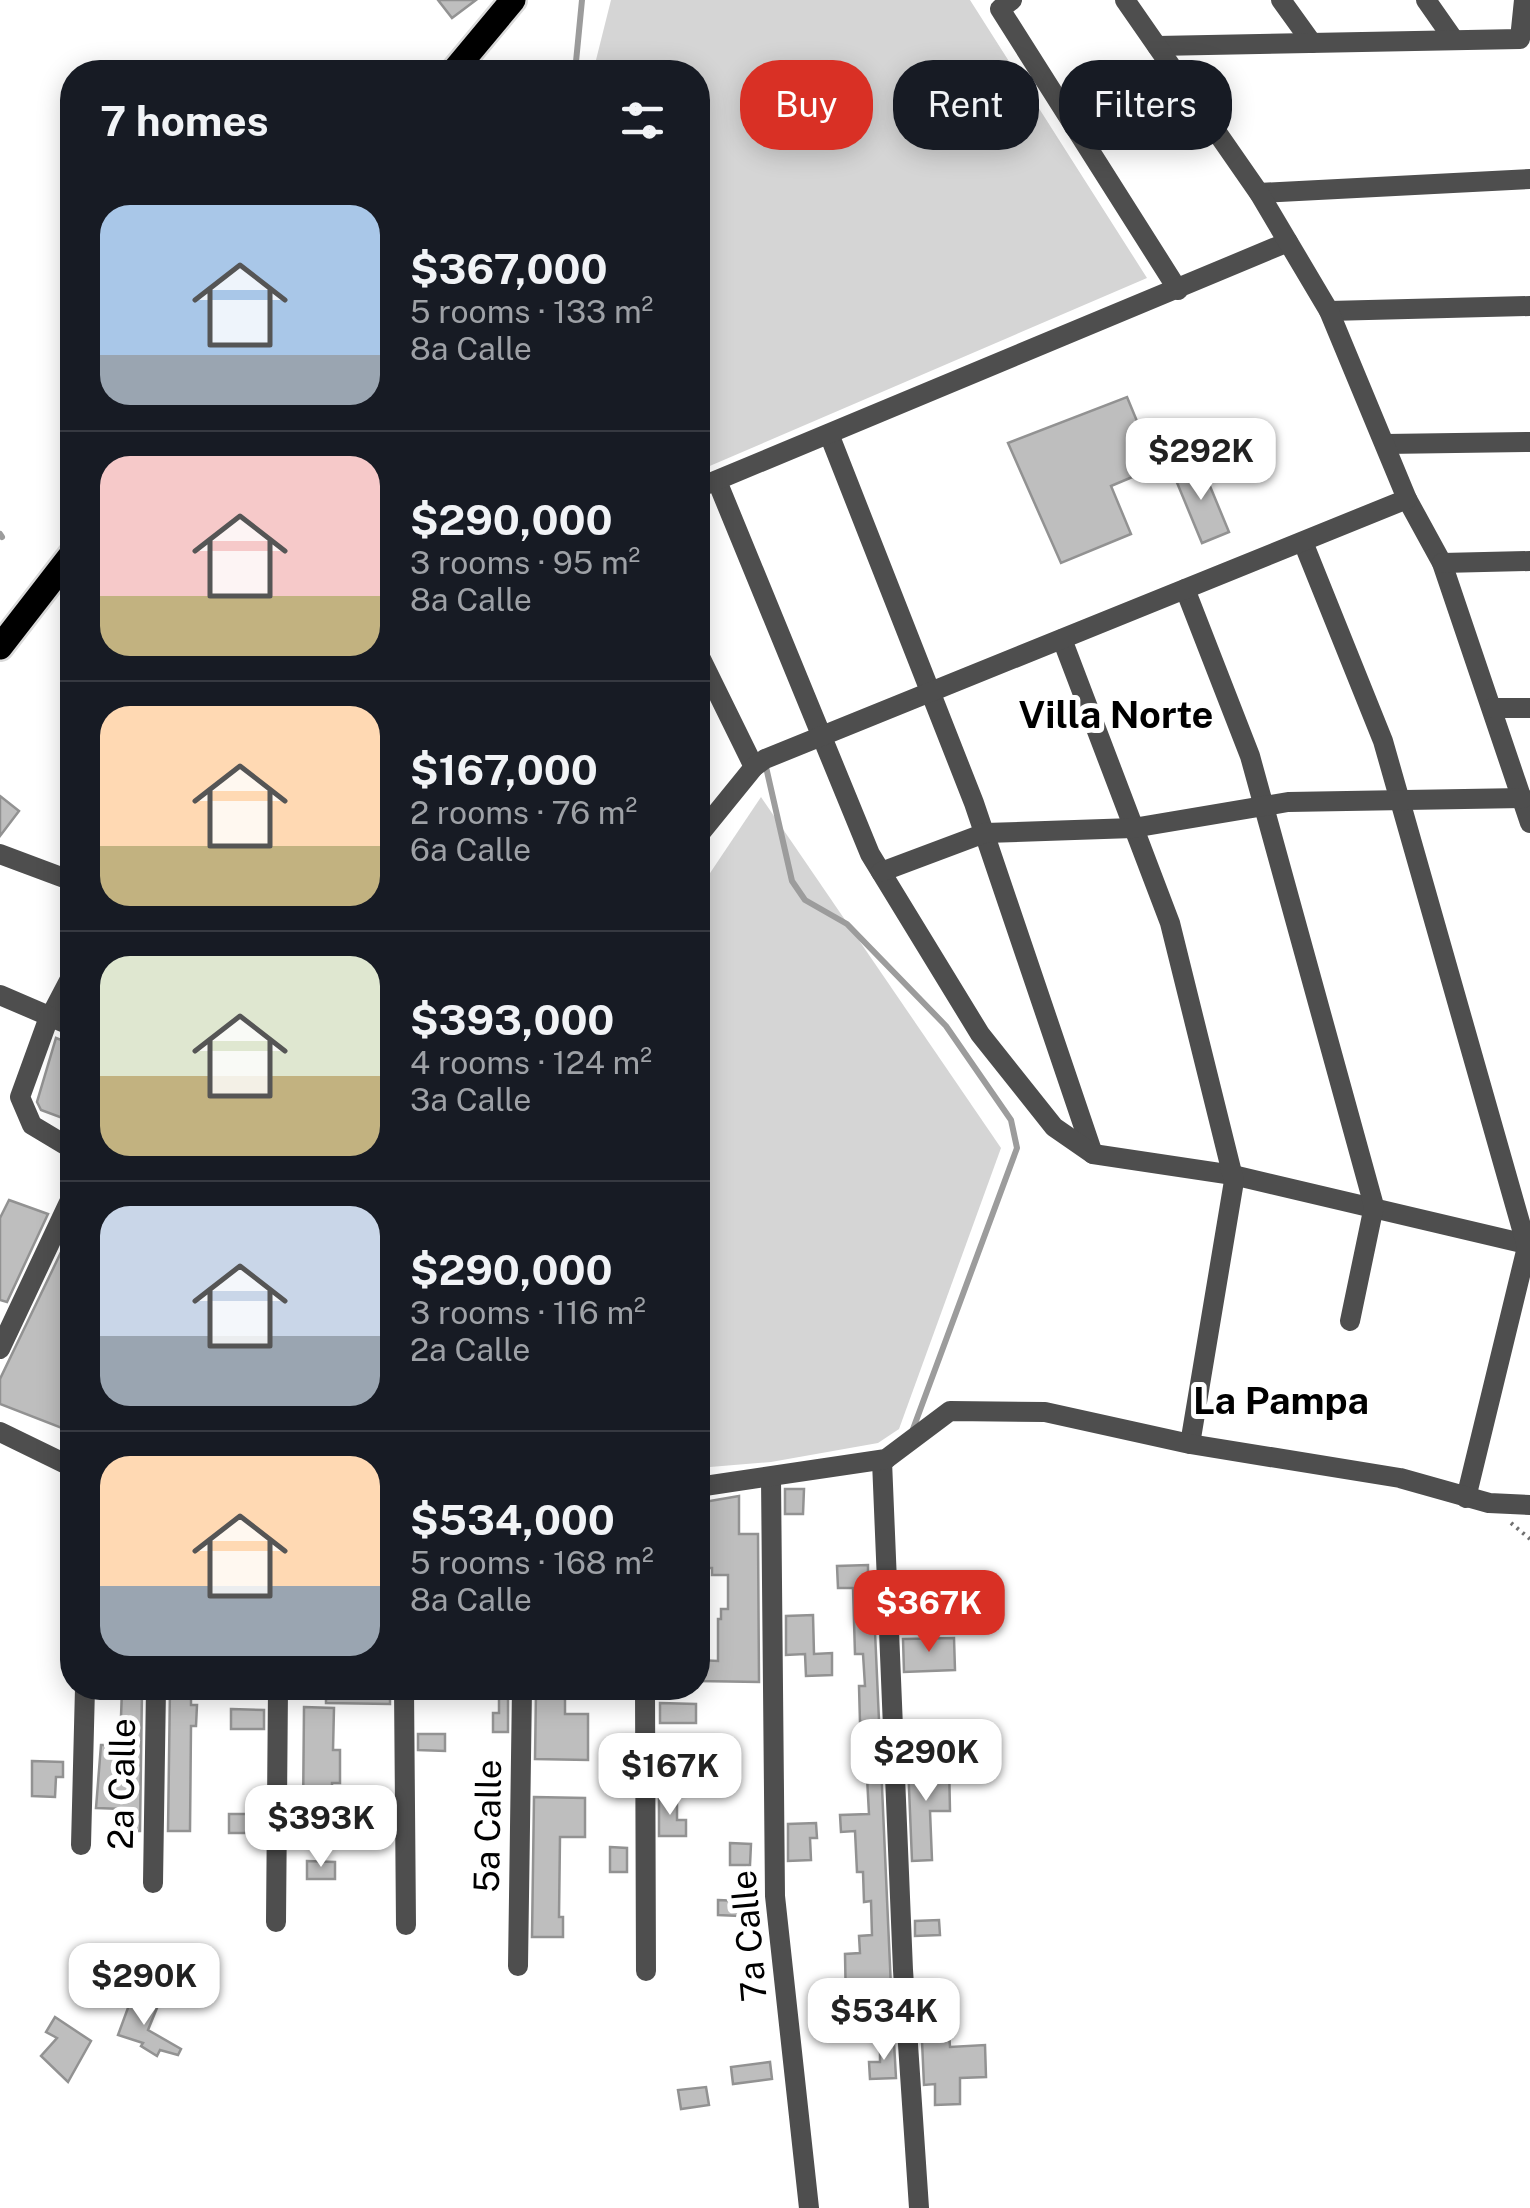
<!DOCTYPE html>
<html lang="en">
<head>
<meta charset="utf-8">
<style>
	body { margin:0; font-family:"Public Sans",sans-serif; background:#20242c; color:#f1f3f6; height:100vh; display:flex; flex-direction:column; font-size:38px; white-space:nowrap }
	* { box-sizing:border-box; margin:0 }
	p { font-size:32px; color:#9ea1a6 }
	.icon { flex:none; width:55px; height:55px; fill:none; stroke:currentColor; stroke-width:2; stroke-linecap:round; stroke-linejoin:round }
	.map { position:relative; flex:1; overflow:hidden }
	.sheet { position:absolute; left:60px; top:60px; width:650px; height:1640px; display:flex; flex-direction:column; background:#171b24; border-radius:40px; box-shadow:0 5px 25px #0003 }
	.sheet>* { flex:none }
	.top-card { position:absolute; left:740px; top:60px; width:640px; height:90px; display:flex; gap:20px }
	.price { position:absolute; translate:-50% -85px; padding:0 22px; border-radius:20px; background:#fff; color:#222; font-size:32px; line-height:65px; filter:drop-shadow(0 2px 5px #0008) }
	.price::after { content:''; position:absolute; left:50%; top:60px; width:30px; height:22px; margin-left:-15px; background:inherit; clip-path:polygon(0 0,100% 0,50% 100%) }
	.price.current { background:#d93025; color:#fff }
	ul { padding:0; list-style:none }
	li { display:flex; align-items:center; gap:30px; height:250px; padding:0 40px }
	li+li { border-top:2px solid #363941 }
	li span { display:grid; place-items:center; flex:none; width:280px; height:200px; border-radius:30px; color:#555 }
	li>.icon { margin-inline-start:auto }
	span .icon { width:120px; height:120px; fill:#fffc; stroke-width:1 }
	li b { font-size:42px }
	h2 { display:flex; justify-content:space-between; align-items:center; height:120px; padding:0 40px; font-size:42px }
	.chip { padding:0 35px; border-radius:40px; background:#171b24; box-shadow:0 5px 25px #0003; font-size:35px; line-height:90px }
	.chip.current { background:#d93025; color:#fff }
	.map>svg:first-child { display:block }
	.green { fill:#d5d5d5 }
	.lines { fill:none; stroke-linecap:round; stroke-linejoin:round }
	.stream { stroke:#9c9c9c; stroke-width:6 }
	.building { fill:#bebebe; stroke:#929292; stroke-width:2.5 }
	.primary-casing { stroke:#dbdbdb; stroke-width:30 }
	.path { stroke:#707070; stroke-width:4; stroke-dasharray:2.5 5; stroke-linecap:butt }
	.pedestrian { stroke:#4e4e4e; stroke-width:18 }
	.minor { stroke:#4e4e4e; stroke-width:20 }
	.tertiary { stroke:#4e4e4e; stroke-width:20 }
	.primary { stroke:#000; stroke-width:25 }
	.labels { text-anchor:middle; stroke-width:10; stroke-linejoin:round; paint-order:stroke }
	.street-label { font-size:35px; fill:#000; stroke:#fff }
	.neighbourhood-label { font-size:38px; font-weight:bold; fill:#000; stroke:#fff }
</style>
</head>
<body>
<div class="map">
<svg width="1530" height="2208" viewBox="0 0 1530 2208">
	<rect width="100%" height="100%" fill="#fff"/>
	<g class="green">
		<polygon points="611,0 970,0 1147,278 698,471 698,72 593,72"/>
		<polygon points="761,797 1001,1148 899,1429 878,1443 771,1462 698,1468 698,891"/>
	</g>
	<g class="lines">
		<g class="stream">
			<polyline points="575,72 582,0"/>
			<polyline points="0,534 2,537"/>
			<polyline points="698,632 706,649"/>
			<polyline points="766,767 792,881 805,900 847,924 946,1026 1011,1120 1017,1148 913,1429"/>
		</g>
	</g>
	<g class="building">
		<polygon points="438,0 476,0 452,18"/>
		<polygon points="1127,397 1156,467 1111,486 1131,534 1061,563 1008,443"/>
		<polygon points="1200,462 1229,532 1202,543 1173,473"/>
		<polygon points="0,796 19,811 0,836"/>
		<polygon points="56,1038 72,1044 72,1066 64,1091 72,1094 68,1120 41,1110 37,1102"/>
		<polygon points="9,1200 48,1214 7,1302 0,1300 0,1218"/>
		<polygon points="64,1246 72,1250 72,1432 0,1404 0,1379"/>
		<polygon points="785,1489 804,1489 803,1514 785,1514"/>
		<polygon points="739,1496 739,1534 758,1534 759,1682 698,1681 698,1660 718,1661 718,1619 721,1619 721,1609 728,1609 728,1575 712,1575 712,1568 698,1568 698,1503"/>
		<polygon points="868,1565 868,1587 873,1587 893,2032 874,2032 874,2014 866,2014 866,2008 846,2009 845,1954 860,1953 859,1936 872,1935 871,1901 864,1902 863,1872 857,1872 855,1831 841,1832 840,1815 869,1814 864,1722 860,1722 859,1686 865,1686 863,1654 855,1654 853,1588 838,1588 837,1566"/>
		<polygon points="813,1615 814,1654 832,1653 832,1675 806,1676 805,1654 786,1655 786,1616"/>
		<polygon points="954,1638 955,1670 904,1672 903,1639"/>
		<polygon points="170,1688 191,1688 191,1705 197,1705 196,1726 191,1726 190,1831 168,1831"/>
		<polygon points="326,1688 390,1688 390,1704 326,1703"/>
		<polygon points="499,1688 508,1688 508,1732 493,1732 493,1713 499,1713"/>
		<polygon points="122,1689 142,1690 140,1831 124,1831 124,1809 96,1808 101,1745 120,1745"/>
		<polygon points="536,1691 565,1691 565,1714 588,1714 588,1760 535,1759"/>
		<polygon points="660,1703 696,1704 696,1723 660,1723"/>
		<polygon points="304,1707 334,1708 333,1750 340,1750 340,1783 332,1783 332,1815 303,1815"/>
		<polygon points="231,1709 264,1710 264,1729 231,1729"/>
		<polygon points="418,1734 445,1734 445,1751 418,1750"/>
		<polygon points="32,1761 63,1762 63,1777 56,1777 55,1797 32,1796"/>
		<polygon points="949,1763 950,1811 930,1811 932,1860 912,1861 908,1764"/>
		<polygon points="534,1797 585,1798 585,1837 560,1837 559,1917 563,1917 563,1937 532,1937"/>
		<polygon points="659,1797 677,1797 677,1820 686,1820 686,1836 659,1836"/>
		<rect x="229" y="1814" width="34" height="19"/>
		<polygon points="816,1823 817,1838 810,1838 811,1860 788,1861 788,1824"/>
		<polygon points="730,1843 751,1844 750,1865 730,1865"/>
		<polygon points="610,1847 627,1848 627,1872 610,1872"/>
		<polygon points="307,1861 335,1862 335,1879 307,1879"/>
		<polygon points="718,1900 739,1901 739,1916 718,1915"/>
		<polygon points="939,1920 940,1935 915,1936 915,1921"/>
		<polygon points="943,1992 945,2031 949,2031 950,2047 985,2045 986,2077 960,2078 960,2104 935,2105 935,2084 924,2085 922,2041 926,2041 925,1993"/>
		<polygon points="132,1997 157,2008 148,2030 181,2049 178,2055 160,2050 157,2056 141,2046 143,2043 118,2035"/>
		<polygon points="55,2017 91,2041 68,2082 41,2056 57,2038 46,2032"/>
		<polygon points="894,2042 896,2078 870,2079 869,2062 880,2062 880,2043"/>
		<polygon points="770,2062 772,2079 733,2084 731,2067"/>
		<polygon points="706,2087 709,2105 681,2109 678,2090"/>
	</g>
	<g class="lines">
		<defs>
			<g id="primary">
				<polyline points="453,72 513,0"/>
				<polyline points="0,647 72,554"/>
			</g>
		</defs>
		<use href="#primary" class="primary-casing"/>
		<polyline class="path" points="1511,1523 1530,1539"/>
		<polyline class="pedestrian" points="49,1017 72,973"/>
		<g class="minor">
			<polyline points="1012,0 1000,9 1178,290"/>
			<polyline points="1281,0 1312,43"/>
			<polyline points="1426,0 1454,40"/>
			<polyline points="1157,46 1520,39 1524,0"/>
			<polyline points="1259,193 1530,179"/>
			<polyline points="1329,311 1530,306"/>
			<polyline points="829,434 974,803 1093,1154"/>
			<polyline points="1385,444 1530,442"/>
			<polyline points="717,481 870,854 980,1034 1054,1127 1093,1154 1233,1175 1530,1245"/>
			<polyline points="698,488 1288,242"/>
			<polyline points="1407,499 1442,563 1530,823"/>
			<polyline points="1303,542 1383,741 1527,1247 1466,1498"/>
			<polyline points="1442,563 1530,561"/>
			<polyline points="1185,589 1250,756 1374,1206 1350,1321"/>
			<polyline points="1062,639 1170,923 1234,1181 1190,1444"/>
			<polyline points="698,653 754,767"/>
			<polyline points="1492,708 1530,708"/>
			<polyline points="881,872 985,833 1133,828 1288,802 1523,798"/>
			<polyline points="0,995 72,1026"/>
			<polyline points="49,1017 20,1097 32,1125 72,1149"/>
			<polyline points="0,1349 72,1196"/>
			<polyline points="0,1432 72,1467"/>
			<polyline points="886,1459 882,1461 903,1970 919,2208"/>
			<polyline points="771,1478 775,1896 809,2208"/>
			<polyline points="698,1487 886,1459 950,1411 1045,1412 1190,1444 1400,1478 1489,1503 1530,1505"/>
			<polyline points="404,1688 406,1925"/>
			<polyline points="645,1688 646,1971"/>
			<polyline points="81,1845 85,1688"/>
			<polyline points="153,1883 156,1688"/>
			<polyline points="276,1922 278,1688"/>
			<polyline points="518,1966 522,1688"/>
		</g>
		<g class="tertiary">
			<polyline points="698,836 754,767 765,759 1407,499 1329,311 1259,193 1125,0"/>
			<polyline points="0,854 72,881"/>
		</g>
		<use href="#primary" class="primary"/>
	</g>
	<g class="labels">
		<g class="street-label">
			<text transform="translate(122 1784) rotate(-89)" y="12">2a Calle</text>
			<text transform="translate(488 1826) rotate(-89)" y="12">5a Calle</text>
			<text transform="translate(749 1936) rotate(-95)" y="12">7a Calle</text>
		</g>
		<g class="neighbourhood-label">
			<text x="1116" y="728">Villa Norte</text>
			<text x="1281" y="1414">La Pampa</text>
		</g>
	</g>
</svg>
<b class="price" style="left:1201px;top:503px">$292K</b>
<b class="price current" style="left:929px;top:1655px">$367K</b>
<b class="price" style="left:926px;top:1804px">$290K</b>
<b class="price" style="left:670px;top:1818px">$167K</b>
<b class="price" style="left:321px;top:1870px">$393K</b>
<b class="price" style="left:144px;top:2028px">$290K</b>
<b class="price" style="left:884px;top:2063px">$534K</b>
<div class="top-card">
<a class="chip current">Buy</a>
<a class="chip">Rent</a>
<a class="chip">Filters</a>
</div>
<section class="sheet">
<h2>7 homes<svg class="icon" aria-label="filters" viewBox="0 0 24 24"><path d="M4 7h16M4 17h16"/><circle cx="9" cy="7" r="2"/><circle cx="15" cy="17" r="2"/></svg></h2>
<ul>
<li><span style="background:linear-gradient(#a9c7e8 75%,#9aa5b1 0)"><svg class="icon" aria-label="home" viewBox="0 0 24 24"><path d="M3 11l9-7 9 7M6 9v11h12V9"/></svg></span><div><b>$367,000</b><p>5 rooms · 133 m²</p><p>8a Calle</p></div></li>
<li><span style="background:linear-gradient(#f6c9c9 70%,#c2b280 0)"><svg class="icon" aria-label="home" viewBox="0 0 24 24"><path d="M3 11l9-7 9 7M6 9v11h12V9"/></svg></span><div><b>$290,000</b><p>3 rooms · 95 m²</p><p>8a Calle</p></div></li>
<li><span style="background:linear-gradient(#ffd9b3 70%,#c2b280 0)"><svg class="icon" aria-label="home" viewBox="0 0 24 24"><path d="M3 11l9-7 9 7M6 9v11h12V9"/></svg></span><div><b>$167,000</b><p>2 rooms · 76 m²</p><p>6a Calle</p></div></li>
<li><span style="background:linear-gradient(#dfe7d0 60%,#c2b280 0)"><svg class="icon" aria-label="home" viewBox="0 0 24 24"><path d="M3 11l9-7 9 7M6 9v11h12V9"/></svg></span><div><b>$393,000</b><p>4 rooms · 124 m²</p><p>3a Calle</p></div></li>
<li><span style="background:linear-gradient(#c9d6e8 65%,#9aa5b1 0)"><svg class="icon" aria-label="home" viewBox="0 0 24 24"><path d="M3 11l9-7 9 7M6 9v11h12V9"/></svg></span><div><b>$290,000</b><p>3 rooms · 116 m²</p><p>2a Calle</p></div></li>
<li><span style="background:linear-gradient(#ffd9b3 65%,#9aa5b1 0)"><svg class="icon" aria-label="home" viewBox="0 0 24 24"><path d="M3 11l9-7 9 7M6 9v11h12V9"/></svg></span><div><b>$534,000</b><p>5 rooms · 168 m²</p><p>8a Calle</p></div></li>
</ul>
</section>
</div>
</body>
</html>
